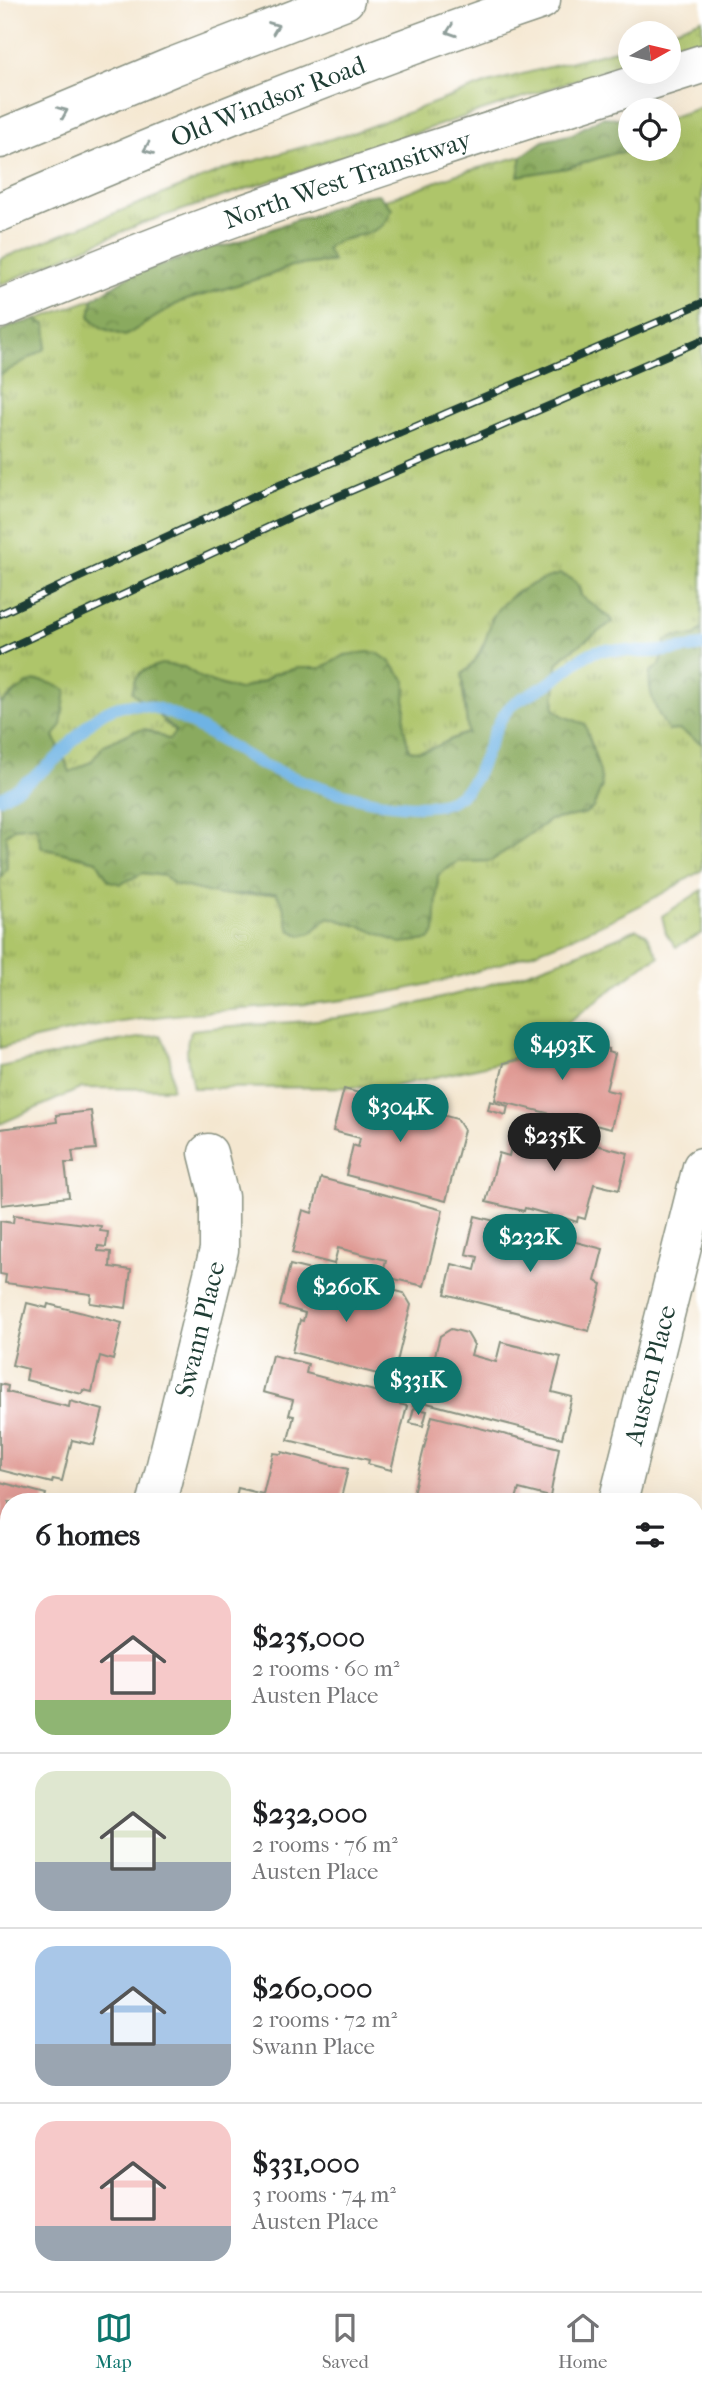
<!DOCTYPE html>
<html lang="en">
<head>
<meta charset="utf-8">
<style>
	body { margin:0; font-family:"IM FELL French Canon",serif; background:#f2f2f2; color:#202124; height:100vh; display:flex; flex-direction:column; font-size:26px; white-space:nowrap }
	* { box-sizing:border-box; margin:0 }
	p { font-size:23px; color:#757577 }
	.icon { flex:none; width:38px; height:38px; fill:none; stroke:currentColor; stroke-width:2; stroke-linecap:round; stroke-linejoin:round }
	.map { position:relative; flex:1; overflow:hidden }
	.panel { position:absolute; left:0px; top:1493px; width:704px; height:800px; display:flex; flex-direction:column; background:#fff; border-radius:28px 28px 0 0; box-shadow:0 7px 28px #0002 }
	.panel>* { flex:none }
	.needle { width:46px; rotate:82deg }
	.tools { position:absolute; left:618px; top:21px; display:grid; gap:14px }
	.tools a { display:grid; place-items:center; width:63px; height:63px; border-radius:50%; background:#fff; box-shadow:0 7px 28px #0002; font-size:35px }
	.price { position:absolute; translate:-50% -60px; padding:0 16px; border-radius:24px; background:#0f766e; color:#fff; font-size:23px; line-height:46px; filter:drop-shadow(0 2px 4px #0008) }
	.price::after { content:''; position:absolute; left:50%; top:42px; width:21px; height:16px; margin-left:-10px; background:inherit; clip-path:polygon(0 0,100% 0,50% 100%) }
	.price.selected { background:#222; color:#fff }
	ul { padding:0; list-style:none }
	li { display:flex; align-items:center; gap:21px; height:175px; padding:0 35px }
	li+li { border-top:2px solid #e0e0e0 }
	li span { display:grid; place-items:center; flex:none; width:196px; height:140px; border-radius:21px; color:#555 }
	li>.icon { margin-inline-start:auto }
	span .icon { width:84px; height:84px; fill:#fffc; stroke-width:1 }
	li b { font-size:30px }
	h2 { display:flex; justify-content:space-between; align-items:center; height:84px; padding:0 35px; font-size:30px }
	.tab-bar { display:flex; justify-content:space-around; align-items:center; height:98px; border-top:2px solid #e0e0e0; background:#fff; font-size:19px; color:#757577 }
	.tab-bar a { display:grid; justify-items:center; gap:4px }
	.tab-bar .selected { color:#0f766e }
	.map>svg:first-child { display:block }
	.grass { fill:url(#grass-tufts); stroke:#66814f; stroke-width:2 }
	.forest { fill:url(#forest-crowns); stroke:#547449; stroke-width:2 }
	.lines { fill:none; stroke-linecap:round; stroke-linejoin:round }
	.stream { stroke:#6eb3e4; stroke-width:12 }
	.building { fill:#e09b95 }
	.minor-casing { stroke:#8a9282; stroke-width:41 }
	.highway-casing { stroke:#8a9282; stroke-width:41 }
	.minor { stroke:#fff; stroke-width:38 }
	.highway { stroke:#fff; stroke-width:38 }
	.rail-casing { stroke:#1f3d34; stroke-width:8 }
	.rail { stroke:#fff; stroke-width:5; stroke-dasharray:16; stroke-linecap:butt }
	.oneway { stroke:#8f9e9a }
	.labels { text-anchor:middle; stroke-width:5; stroke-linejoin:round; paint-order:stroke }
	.street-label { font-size:26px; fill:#1f3d34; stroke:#fff }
</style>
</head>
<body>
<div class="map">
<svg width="702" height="2291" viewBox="0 0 702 2291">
	<defs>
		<pattern id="grass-tufts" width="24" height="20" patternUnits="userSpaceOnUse" patternTransform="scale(1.75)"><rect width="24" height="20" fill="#aec56a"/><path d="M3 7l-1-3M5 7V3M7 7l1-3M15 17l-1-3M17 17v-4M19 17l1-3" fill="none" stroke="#8da158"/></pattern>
		<pattern id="forest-crowns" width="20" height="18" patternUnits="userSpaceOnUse" patternTransform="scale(1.75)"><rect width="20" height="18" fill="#8aaa5e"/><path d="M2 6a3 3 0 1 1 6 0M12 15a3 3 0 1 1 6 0" fill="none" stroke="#708c4e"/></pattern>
	</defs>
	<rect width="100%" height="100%" fill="#fff"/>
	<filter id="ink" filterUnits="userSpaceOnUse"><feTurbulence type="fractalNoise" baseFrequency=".0143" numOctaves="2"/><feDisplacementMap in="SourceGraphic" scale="14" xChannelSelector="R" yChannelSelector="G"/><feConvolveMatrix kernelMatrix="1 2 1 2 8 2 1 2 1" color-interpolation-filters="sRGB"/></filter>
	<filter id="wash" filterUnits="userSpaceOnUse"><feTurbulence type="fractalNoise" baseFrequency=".00686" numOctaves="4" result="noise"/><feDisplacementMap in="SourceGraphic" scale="28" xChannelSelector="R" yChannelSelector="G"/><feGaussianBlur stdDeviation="1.57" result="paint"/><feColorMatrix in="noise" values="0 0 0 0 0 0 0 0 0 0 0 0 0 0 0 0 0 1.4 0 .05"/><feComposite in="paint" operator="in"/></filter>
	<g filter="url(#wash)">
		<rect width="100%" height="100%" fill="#f4e7d0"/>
		<g class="grass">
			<polygon points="702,19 702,39 669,50 668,33 665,33"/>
			<polygon points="630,46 630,62 140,224 0,285 0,259 226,169 355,132 488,83"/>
			<path d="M 702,107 L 702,628 L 695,636 L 677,636 L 666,640 L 660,665 L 680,730 L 702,744 L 702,870 C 597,936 474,981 351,999 C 287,1008 221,1009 156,1017 C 104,1024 51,1034 0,1048 L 0,878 L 7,868 L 6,835 L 14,828 L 36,826 L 42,848 L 97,861 L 109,881 L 142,873 L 165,876 L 174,884 L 241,896 L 276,893 L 282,903 L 290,930 L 311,933 L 329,917 L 365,928 L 435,931 L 438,875 L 457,862 L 491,861 L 550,820 L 584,814 L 585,725 L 563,716 L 554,709 L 557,664 L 565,655 L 612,622 L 609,617 L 581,596 L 580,587 L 561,574 L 514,593 L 491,619 L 490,631 L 462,686 L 468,733 C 445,738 433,755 409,750 L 404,728 L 345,655 L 321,669 L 298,668 L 273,674 L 264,681 L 238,690 L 203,679 L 184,667 L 163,722 L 176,732 L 169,740 L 146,729 L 104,745 L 91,762 L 70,772 L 54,736 L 17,690 L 0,704 L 0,375 L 16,365 L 46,325 L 35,320 L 93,299 L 90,318 L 102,328 L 125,336 L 180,302 L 270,275 L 291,266 L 332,262 L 326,249 L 334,241 L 352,238 L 392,209 L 385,200 L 457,174 L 522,156 L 519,175 L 567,168 L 615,153 L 668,149 L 669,118 Z"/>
			<polygon points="702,890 702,933 676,947 666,933 662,916"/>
			<path d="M 637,929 L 646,934 L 659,957 L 645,964 L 521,1058 L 390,1087 L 193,1088 C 190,1072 182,1044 192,1030 C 245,1023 299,1024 352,1016 C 453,1001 543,970 637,929 Z"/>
			<path d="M 160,1035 C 172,1050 171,1070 172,1089 L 82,1088 L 0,1124 L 0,1067 L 118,1041 Z"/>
		</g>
		<g class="forest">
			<polygon points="602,117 630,119 630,149 668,149 615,153 567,168 518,176 522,156 543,141 572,134"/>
			<path d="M 378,194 L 392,209 C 390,213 387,221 384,224 C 371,237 340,235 326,249 L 333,261 L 291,266 L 270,275 L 180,302 L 125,336 L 102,328 L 90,317 L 93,299 L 138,270 L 146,270 L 180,259 L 205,248 L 229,245 L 298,219 L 310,217 L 354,197 Z"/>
			<polygon points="35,320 46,325 47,336 45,349 0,375 0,332 13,325"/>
			<path d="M 561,574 C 573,579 579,583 581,596 L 609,617 L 612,622 L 565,655 L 557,664 L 554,709 L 563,716 L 585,724 L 600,772 L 602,786 L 593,808 L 584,814 L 550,820 L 491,861 L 457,862 L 438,875 L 435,932 L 429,940 L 400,943 L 365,928 L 329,917 L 311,933 L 301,936 L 290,930 L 282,903 L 276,893 L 219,895 L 174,884 L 165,876 L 143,873 L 121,884 L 109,881 L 97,861 L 42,848 L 36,826 L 14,828 L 6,835 L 7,868 L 0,878 L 0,704 C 29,686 27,670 66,690 L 61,726 L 54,736 L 70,772 L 91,762 L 104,745 L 134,731 L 146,729 L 169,740 L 176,731 L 132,692 L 135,680 L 142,671 L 161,664 L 184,667 L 203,679 L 238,690 L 264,681 L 273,674 L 298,668 L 321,668 L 345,655 L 368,652 L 379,654 L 389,661 L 406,681 L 404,728 L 409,750 C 433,755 446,738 468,733 L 462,674 C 479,661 485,643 491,622 C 498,598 538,579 561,574 Z"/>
			<path d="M 702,628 L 702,744 L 680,730 L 669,731 C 657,714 647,694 650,672 L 660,665 L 666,640 L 677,636 L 695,636 Z"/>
		</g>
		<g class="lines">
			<path class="stream" d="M 0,798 C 22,786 42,773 60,755 C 76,739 89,718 111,709 C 158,688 223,747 265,766 C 311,786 384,811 434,805 C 485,800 482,740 508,709 C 518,697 536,693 548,684 C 562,675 573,663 587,655 C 603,645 626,652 644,652 C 664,652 683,649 702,646"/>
		</g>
		<g id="blocks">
			<g class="building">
				<polygon points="552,1035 609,1049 608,1052 615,1054 606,1090 619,1093 611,1129 495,1100 504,1063 520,1059"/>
				<polygon points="344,1089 457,1119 464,1130 446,1201 346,1175 353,1145 358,1147 360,1138 333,1131"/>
				<polygon points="490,1101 508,1106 506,1115 488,1110"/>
				<polygon points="91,1111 96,1149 72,1151 74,1163 65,1163 69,1197 2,1205 0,1129 57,1122 56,1115"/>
				<polygon points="543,1117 561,1122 559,1129 541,1124"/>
				<polygon points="516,1125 539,1131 540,1127 597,1142 596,1145 628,1153 619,1190 594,1184 585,1219 578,1217 577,1222 565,1218 564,1223 550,1220 551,1215 525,1208 524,1211 486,1202 499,1153 509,1156"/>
				<polygon points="321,1178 443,1210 424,1286 382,1276 386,1260 338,1248 334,1264 292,1253 303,1210 312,1213"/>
				<polygon points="14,1215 101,1226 100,1231 108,1232 106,1247 98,1246 98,1251 111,1252 110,1267 131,1270 126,1308 90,1303 91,1294 5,1283 6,1275 0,1274 0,1221 13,1223"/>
				<polygon points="475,1216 603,1249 595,1281 602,1284 589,1331 445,1294 452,1264 475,1270 478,1257 466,1254"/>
				<polygon points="290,1265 331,1275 326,1292 371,1304 373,1296 385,1288 404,1293 411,1305 393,1378 292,1352 300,1320 303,1321 305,1313 280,1306"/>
				<polygon points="27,1303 47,1308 48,1304 122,1323 113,1360 100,1356 92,1392 83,1390 82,1394 26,1380 28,1369 12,1365"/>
				<polygon points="451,1329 467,1333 474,1345 471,1355 496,1362 501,1342 561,1357 552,1392 572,1397 562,1438 423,1402 421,1408 413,1406 415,1395 424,1397 440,1336"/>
				<polygon points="272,1355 308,1364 306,1373 389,1395 388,1401 407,1406 391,1470 368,1464 369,1460 288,1440 294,1416 289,1415 293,1400 263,1392"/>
				<polygon points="0,1384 8,1386 7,1392 69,1407 70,1401 103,1410 94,1445 72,1440 62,1481 53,1479 52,1483 0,1470"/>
				<polygon points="414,1408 427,1411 423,1426 410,1423"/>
				<polygon points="432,1416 559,1448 550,1497 519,1489 515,1502 469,1502 449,1495 447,1502 418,1502 413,1493"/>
				<polygon points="282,1452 348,1469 340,1502 235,1502 238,1488 263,1494 273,1453 281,1454"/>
				<polygon points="0,1482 46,1494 44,1502 9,1502 9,1553 0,1551"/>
				<polygon points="695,1529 702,1530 702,1575 695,1573"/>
				<polygon points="0,1571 9,1580 9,1637 0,1645"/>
				<polygon points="698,1583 702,1584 702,1669 697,1670 695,1669 695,1598"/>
				<polygon points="695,1679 702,1681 702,1791 695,1790"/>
				<polygon points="9,1833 9,1937 0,1939 0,1835"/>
				<polygon points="9,1946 9,1998 0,2000 0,1948"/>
				<polygon points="695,1965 702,1968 702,2097 695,2094"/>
				<polygon points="697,2129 702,2131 702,2152 695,2149"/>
				<polygon points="702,2196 702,2285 695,2282 695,2214"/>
				<polygon points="5,2198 7,2206 9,2206 9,2277 6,2277 10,2291 0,2291 0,2199"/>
				<polygon points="33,2284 137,2284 134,2291 124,2291 108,2284 105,2291 30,2291"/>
			</g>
		</g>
	</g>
	<g filter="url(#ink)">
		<use href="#blocks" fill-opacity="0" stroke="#8a9282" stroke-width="2"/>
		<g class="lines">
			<defs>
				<g id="minor">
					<path id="s1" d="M 0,309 C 77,278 154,246 232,218 C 388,163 545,114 702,64"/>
					<path id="s2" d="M 157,1502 L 219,1250 L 219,1197 L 208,1153"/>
					<path id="s3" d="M 618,1502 L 702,1167"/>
					<polyline points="0,1726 9,1722"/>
					<polyline points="695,1877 702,1879"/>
					<polyline points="0,2102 9,2104"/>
					<polyline points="474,2284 491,2291"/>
					<polyline points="208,2291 211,2284"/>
				</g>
				<g id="highway">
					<polyline points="0,139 172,67 345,0"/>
					<path id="s4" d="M 0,212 C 177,135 358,62 541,0"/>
				</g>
			</defs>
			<use href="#minor" class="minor-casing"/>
			<use href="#highway" class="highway-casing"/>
			<use href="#minor" class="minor"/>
			<use href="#highway" class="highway"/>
			<defs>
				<g id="rail">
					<polyline points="0,614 252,497 702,303"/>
					<polyline points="0,652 288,518 702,340"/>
				</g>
			</defs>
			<use href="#rail" class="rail-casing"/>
			<use href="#rail" class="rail"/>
		</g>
		<defs><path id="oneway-chevron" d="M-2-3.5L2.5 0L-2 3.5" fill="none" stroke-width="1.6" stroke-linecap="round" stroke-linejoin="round" transform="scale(1.75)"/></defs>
		<g class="oneway">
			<use href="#oneway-chevron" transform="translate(274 27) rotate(-21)"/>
			<use href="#oneway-chevron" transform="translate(451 31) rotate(161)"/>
			<use href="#oneway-chevron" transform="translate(63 112) rotate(-23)"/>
			<use href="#oneway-chevron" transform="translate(148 149) rotate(158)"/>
		</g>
	</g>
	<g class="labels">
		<g class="street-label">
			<text dy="9" stroke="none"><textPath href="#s4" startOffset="290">Old Windsor Road</textPath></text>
			<text dy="9" stroke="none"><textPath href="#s1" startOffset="371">North West Transitway</textPath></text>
			<text dy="9" stroke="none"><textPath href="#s2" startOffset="178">Swann Place</textPath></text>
			<text dy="9" stroke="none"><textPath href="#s3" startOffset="131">Austen Place</textPath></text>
		</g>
	</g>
</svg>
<div class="tools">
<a><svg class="needle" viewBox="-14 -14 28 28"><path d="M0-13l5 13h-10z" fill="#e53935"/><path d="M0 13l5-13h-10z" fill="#757577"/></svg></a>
<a><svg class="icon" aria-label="locate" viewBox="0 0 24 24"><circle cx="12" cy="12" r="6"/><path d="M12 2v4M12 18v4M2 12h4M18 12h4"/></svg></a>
</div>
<b class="price" style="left:562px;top:1082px">$493K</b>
<b class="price" style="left:400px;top:1144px">$304K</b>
<b class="price selected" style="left:554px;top:1173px">$235K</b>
<b class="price" style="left:530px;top:1274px">$232K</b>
<b class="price" style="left:346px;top:1324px">$260K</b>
<b class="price" style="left:418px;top:1417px">$331K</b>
<section class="panel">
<h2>6 homes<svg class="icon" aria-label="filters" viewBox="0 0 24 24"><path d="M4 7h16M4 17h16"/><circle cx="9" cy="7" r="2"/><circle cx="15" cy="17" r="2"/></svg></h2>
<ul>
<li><span style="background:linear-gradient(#f6c9c9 75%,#8fb573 0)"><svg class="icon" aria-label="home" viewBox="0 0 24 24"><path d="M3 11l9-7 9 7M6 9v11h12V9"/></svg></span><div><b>$235,000</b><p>2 rooms · 60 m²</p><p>Austen Place</p></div></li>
<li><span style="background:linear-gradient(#dfe7d0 65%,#9aa5b1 0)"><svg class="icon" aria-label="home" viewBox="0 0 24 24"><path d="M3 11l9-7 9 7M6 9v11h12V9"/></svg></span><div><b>$232,000</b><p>2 rooms · 76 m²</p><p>Austen Place</p></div></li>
<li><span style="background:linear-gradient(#a9c7e8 70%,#9aa5b1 0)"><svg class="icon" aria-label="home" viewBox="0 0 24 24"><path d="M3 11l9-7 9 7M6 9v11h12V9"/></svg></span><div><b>$260,000</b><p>2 rooms · 72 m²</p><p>Swann Place</p></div></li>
<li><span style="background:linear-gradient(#f6c9c9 75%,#9aa5b1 0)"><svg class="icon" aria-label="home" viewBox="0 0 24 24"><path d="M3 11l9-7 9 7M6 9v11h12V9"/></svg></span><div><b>$331,000</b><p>3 rooms · 74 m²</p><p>Austen Place</p></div></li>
</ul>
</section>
</div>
<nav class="tab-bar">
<a class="selected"><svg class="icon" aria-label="map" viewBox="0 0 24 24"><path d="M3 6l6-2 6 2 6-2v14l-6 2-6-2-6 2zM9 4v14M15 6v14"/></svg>Map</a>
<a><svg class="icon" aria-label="saved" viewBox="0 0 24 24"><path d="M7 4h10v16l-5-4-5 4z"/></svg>Saved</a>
<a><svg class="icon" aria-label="home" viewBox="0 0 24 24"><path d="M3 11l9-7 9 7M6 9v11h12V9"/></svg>Home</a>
</nav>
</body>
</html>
